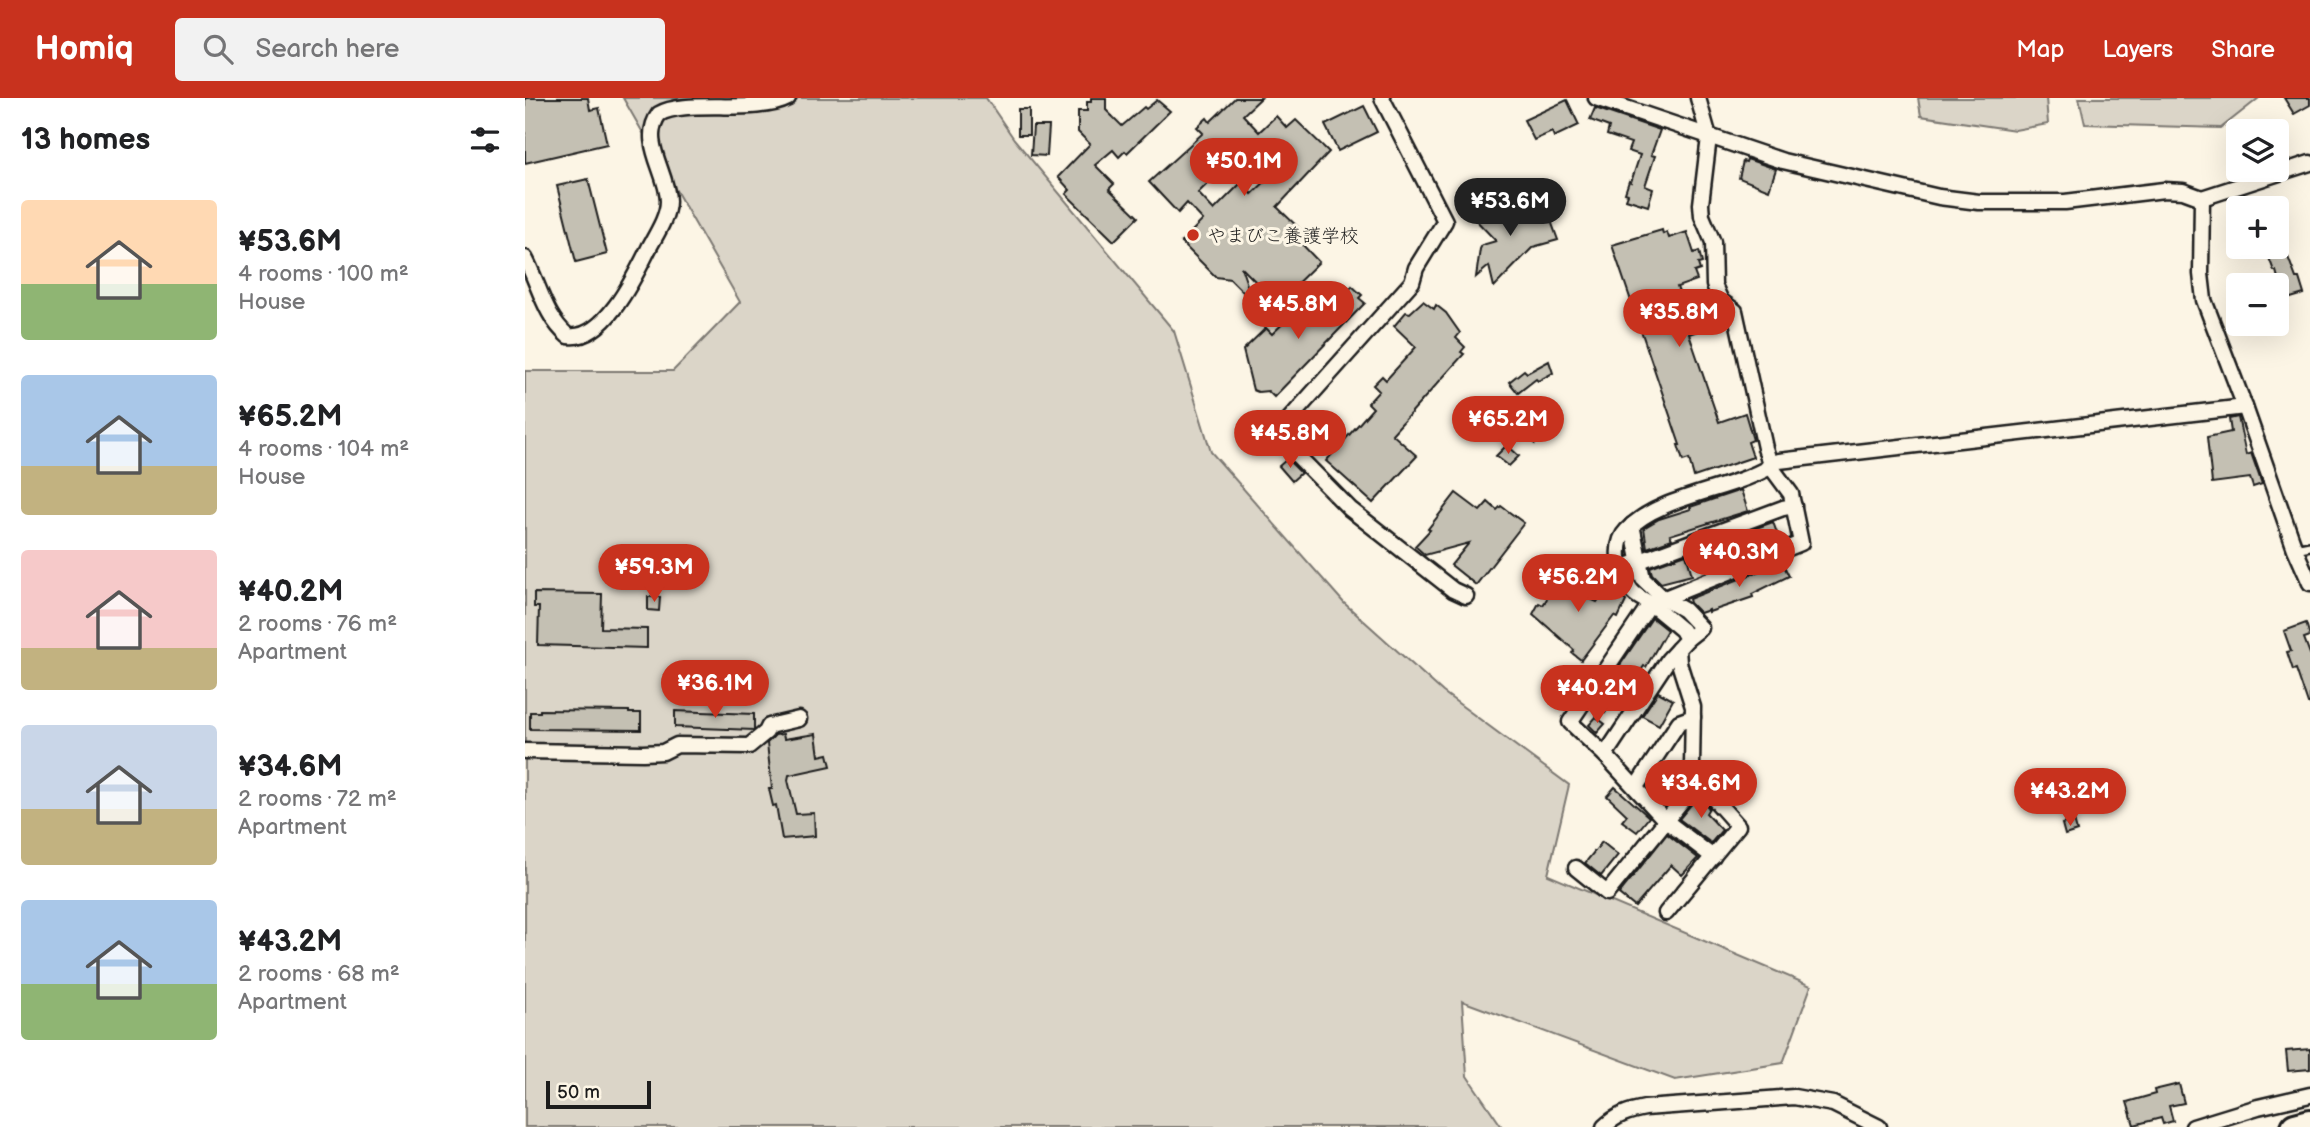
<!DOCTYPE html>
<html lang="en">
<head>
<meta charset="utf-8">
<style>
	body { margin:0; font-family:"Balsamiq Sans","Klee One",sans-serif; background:#f2f2f2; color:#202124; height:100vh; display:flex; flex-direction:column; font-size:26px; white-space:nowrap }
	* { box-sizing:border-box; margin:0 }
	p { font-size:23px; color:#757577 }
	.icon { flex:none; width:38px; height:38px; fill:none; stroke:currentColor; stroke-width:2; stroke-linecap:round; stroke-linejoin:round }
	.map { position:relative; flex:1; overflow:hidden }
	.drawer { display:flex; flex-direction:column; background:#fff; width:525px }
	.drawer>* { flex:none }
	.fabs { position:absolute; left:1701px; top:21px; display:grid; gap:14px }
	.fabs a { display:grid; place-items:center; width:63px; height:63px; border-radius:7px; background:#fff; box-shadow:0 7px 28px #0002; font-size:35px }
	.scale { position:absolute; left:21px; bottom:18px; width:105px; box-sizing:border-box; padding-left:7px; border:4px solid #1c1c1c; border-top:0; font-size:19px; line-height:24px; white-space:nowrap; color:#1c1c1c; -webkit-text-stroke:5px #fcf5e5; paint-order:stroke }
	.price { position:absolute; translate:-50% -60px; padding:0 16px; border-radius:24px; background:#c8321e; color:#fff; font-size:23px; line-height:46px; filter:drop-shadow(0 2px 4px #0008) }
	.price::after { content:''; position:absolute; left:50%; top:42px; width:21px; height:16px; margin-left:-10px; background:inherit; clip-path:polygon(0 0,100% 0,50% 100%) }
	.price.active { background:#222; color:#fff }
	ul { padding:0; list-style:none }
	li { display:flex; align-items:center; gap:21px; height:175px; padding:0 21px }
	li span { display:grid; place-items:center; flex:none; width:196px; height:140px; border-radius:7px; color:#555 }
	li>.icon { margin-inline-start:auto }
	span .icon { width:84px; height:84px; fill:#fffc; stroke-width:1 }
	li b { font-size:30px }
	h2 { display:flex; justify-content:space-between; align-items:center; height:84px; padding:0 21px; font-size:30px }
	header { display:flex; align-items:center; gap:42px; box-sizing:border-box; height:98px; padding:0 35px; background:#c8321e; color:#fff }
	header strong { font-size:33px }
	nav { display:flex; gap:38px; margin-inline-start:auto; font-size:24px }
	.search { width:490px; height:63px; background:#f2f2f2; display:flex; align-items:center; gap:18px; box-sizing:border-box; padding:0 24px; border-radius:7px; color:#757577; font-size:26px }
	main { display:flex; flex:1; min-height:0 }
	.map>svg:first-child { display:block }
	.green { fill:#dbd5c8; stroke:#7c7872; stroke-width:2 }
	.building { fill:#c4c0b3; stroke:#1c1c1c; stroke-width:2; fill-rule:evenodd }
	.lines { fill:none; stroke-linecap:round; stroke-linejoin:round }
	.service-casing { stroke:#1c1c1c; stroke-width:12 }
	.minor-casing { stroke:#1c1c1c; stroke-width:19 }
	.motorway-casing { stroke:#1c1c1c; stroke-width:32 }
	.service { stroke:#fcf5e5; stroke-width:7 }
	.minor { stroke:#fcf5e5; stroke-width:14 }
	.motorway { stroke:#fcf5e5; stroke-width:26 }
	.poi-dot { fill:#c8321e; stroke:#fcf5e5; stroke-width:2.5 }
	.labels { text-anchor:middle; stroke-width:6; stroke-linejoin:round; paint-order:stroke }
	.poi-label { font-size:19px; fill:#1c1c1c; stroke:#fcf5e5; text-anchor:start }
</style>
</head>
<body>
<header>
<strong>Homiq</strong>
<div class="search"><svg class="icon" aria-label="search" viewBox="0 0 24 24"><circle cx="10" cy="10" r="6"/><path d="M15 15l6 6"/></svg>Search here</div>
<nav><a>Map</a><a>Layers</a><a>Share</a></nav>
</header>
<main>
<section class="drawer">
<h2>13 homes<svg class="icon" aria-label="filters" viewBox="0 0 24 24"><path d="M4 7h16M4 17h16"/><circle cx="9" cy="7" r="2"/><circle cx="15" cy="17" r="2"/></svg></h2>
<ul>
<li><span style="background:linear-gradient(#ffd9b3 60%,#8fb573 0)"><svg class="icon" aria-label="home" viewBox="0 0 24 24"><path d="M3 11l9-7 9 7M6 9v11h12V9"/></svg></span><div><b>¥53.6M</b><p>4 rooms · 100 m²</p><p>House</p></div></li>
<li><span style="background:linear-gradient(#a9c7e8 65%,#c2b280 0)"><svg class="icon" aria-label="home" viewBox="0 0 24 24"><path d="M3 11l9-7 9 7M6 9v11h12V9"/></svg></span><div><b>¥65.2M</b><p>4 rooms · 104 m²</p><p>House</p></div></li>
<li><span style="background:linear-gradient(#f6c9c9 70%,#c2b280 0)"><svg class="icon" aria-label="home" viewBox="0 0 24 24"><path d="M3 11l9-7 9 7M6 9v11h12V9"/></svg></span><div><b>¥40.2M</b><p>2 rooms · 76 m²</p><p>Apartment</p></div></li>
<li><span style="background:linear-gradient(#c9d6e8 60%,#c2b280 0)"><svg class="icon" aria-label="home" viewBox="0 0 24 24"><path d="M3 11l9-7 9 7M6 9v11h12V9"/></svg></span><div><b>¥34.6M</b><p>2 rooms · 72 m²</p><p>Apartment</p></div></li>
<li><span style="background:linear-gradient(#a9c7e8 60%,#8fb573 0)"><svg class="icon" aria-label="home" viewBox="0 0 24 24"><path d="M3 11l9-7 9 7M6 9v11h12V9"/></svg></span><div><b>¥43.2M</b><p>2 rooms · 68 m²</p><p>Apartment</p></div></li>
</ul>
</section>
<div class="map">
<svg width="1785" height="1029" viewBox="0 0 1785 1029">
	<rect width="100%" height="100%" fill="#fcf5e5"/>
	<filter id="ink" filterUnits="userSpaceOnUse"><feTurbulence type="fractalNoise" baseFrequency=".0143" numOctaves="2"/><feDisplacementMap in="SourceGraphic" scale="14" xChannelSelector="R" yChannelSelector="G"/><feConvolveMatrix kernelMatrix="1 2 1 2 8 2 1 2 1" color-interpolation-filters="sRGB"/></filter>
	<g filter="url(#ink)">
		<g class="green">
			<polygon points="98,0 461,0 489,41 649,233 686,354 819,505 918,594 1044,687 1023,777 1286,888 1258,965 1150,982 937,903 942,978 977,1029 0,1029 0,273 148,273 215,204"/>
			<polygon points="1393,0 1521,0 1523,26 1490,32 1396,18"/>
			<polygon points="1554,0 1734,0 1696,30 1560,26"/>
		</g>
		<g class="building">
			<polygon points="0,0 63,0 65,12 74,10 82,46 0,65"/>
			<polygon points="566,0 581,0 581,12 597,28 619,9 621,11 632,2 645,13 602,55 600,53 594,59 588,52 570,67 589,86 584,91 613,119 589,143 541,96 545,92 533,79 565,46 553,34 553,13 562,13 562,4 566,4"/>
			<path d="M 710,0 L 736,0 L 718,17 L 734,34 L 751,18 L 762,30 L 771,22 L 804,54 L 752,109 L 778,134 L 772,141 L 794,164 L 752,205 L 716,169 L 728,204 L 705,181 L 691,179 L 656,144 L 678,122 L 662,105 L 653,115 L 624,84 L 678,35 L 672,29 L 682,20 L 685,24 ZM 716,53 L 744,80 L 727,96 L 716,85 L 689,112 L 673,95 Z"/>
			<polygon points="1759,0 1785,0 1785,7 1769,16"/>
			<polygon points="1042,2 1054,27 1029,39 1027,34 1009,42 999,22"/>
			<polygon points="839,8 852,34 813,53 800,27"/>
			<polygon points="1070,10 1135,32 1126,57 1130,58 1120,88 1128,91 1123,108 1101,101 1103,96 1100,95 1104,83 1106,84 1115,57 1103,53 1106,45 1082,37 1084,29 1065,22"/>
			<rect x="493" y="11" width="11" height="26"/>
			<polygon points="508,28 524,28 522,58 506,57"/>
			<polygon points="1222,61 1251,71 1244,92 1214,80 1218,63 1221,64"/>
			<polygon points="63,81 82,156 51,164 32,88"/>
			<polygon points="961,105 965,111 972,105 981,116 988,110 995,119 1003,112 1009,119 1022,112 1033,142 1008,149 969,189 964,168 951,179 955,151 957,147 971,143 946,117"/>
			<polygon points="1137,132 1138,136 1142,134 1144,140 1162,134 1169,155 1174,153 1177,165 1173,166 1175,172 1169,174 1172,182 1152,189 1164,221 1177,217 1182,230 1164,236 1194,324 1220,315 1228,342 1223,344 1228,359 1169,379 1164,361 1158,363 1153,347 1155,347 1087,147"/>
			<polygon points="1760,151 1771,180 1774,180 1779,196 1759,202 1751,173 1749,173 1743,157"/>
			<polygon points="817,184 825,191 827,188 837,197 834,200 840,205 749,299 743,293 733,294 728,292 718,252 741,230 747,236 772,212 781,222"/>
			<polygon points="898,203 909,211 911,207 921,215 935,235 931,240 940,249 936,254 939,256 867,336 892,358 848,405 801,363 848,310 843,305 854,293 848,287 857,278 861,282 891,249 869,228 881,214 885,215"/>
			<polygon points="1024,263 1028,275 1013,283 1011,281 993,295 984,284 999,272 1002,275"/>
			<polygon points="1713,319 1721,357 1726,355 1737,386 1728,389 1725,380 1687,385 1682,339 1706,334 1704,321"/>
			<polygon points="1015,320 1029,332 1018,343 1015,340 1010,346 1000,337"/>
			<polygon points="982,347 994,358 984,368 971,358"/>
			<polygon points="762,361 776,375 767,383 754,368"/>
			<polygon points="1216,392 1223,413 1145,437 1147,441 1122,450 1119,430 1122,428 1134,421 1166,411 1165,409"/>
			<polygon points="931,395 955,413 963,404 972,412 976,408 999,425 951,487 926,467 944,445 900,457 890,448 905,432 903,431"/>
			<polygon points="1248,424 1253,438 1233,445 1235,451 1219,458 1212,437"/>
			<polygon points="1161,456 1167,477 1136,485 1127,476 1125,469"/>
			<polygon points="1257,464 1264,478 1227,496 1228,499 1184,514 1184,512 1175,515 1165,505 1164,501"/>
			<polygon points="1038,475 1057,487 1054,496 1072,504 1082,490 1101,503 1093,520 1089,518 1056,562 1047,555 1049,552 1008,516 1014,505 1018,507"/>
			<polygon points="9,495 77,496 76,530 122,531 122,550 13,547 14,509 9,509"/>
			<polygon points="123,499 135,499 134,513 123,512"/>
			<polygon points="1127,520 1142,532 1121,569 1119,568 1109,583 1102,587 1091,604 1088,602 1080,615 1068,607"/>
			<polygon points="1781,525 1785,538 1779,540 1785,556 1785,606 1783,606 1771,571 1768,572 1762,554 1766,553 1759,533"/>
			<polygon points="1133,594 1148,602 1134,627 1117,618"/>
			<polygon points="15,612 104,613 104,615 116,615 116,632 5,631 5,614 15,614"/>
			<polygon points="150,613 229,616 229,632 150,629"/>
			<polygon points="1071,619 1080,626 1072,635 1064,627"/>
			<polygon points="258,636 259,641 291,636 294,658 303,656 306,668 264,677 263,682 271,716 289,715 290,738 257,741 251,707 248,708 244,691 247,691 242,645 250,637"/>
			<polygon points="1138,665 1158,678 1143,700 1127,689 1133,680 1130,678"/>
			<polygon points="1090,689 1124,719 1112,734 1097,723 1102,717 1082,698"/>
			<polygon points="1173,698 1184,710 1181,715 1197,732 1186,745 1154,721"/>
			<polygon points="1549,722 1552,733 1540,737 1537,726"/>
			<polygon points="1142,736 1173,760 1157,777 1146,767 1110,809 1094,796"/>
			<polygon points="1077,744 1093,757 1076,778 1060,765"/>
			<polygon points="1785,951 1785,971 1763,973 1761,953"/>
			<polygon points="1654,986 1659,1005 1644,1008 1648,1023 1638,1026 1636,1020 1609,1027 1602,1004 1630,996 1629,992"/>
		</g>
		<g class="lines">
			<defs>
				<polyline id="service" points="1770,451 1785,448"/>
				<g id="minor">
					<polyline points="857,0 920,123 891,170 887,184 751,336 825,411 928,492 941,498"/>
					<polyline points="1071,0 1258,63 1414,99 1454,104 1540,104 1639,92 1658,93 1677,100 1785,65"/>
					<polyline points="1173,0 1184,39 1176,106 1177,118 1188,144 1189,187 1196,203 1210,213 1240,350 1246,369 1266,396 1276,445 1125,506 1045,624 1080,657 1141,723 1188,759"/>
					<polyline points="1677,100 1676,176 1679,202 1720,309 1770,451 1785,485"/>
					<path d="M 0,160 C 14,186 20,219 43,238 C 80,244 112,174 125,148 C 132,135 143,118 143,103 C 143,75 114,43 134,16 C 159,0 231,17 263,0"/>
					<polyline points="1107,427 1118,481 1138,500 1159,512 1176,530 1162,541"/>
					<polyline points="1096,470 1258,410 1269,408"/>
					<polyline points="0,653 118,655 138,654 152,647 224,648 241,634 244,628 274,621"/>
					<polyline points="1080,657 1143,562 1153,551"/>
					<polyline points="1111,689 1154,624 1168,619"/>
					<polyline points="1051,770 1082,795 1173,683"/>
					<path d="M 1141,815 L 1213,728 L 1173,683 L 1167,668 L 1168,609 L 1154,565 L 1153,551 L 1162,541 L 1157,532 C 1146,523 1135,513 1124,505 C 1118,501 1110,498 1106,492 C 1095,477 1087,447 1102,432 C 1137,395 1213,393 1254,363 L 1720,309"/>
					<path d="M 1079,1029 C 1091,1017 1104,1013 1120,1010 L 1269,999 L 1308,1006 L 1354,1029"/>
					<polyline points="1668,1029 1733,1009 1785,997"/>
				</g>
				<polyline id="motorway" points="1770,1029 1785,1025"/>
			</defs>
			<use href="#service" class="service-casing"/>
			<use href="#minor" class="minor-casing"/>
			<use href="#motorway" class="motorway-casing"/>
			<use href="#service" class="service"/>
			<use href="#minor" class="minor"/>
			<use href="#motorway" class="motorway"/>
		</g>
	</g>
	<circle class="poi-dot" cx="668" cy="137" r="7"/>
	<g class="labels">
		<g class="poi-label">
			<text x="682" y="144">やまびこ養護学校</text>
		</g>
	</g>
</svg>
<div class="fabs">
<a><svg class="icon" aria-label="layers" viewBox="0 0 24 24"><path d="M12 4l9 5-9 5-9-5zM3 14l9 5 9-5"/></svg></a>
<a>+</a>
<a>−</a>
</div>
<div class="scale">50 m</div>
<b class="price" style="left:719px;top:100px">¥50.1M</b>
<b class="price active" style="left:985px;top:140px">¥53.6M</b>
<b class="price" style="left:773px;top:243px">¥45.8M</b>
<b class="price" style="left:1154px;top:251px">¥35.8M</b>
<b class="price" style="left:983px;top:358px">¥65.2M</b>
<b class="price" style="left:765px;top:372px">¥45.8M</b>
<b class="price" style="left:1214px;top:491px">¥40.3M</b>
<b class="price" style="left:129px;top:506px">¥59.3M</b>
<b class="price" style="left:1053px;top:516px">¥56.2M</b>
<b class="price" style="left:190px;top:622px">¥36.1M</b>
<b class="price" style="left:1072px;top:627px">¥40.2M</b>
<b class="price" style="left:1176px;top:722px">¥34.6M</b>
<b class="price" style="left:1545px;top:730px">¥43.2M</b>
</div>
</main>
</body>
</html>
